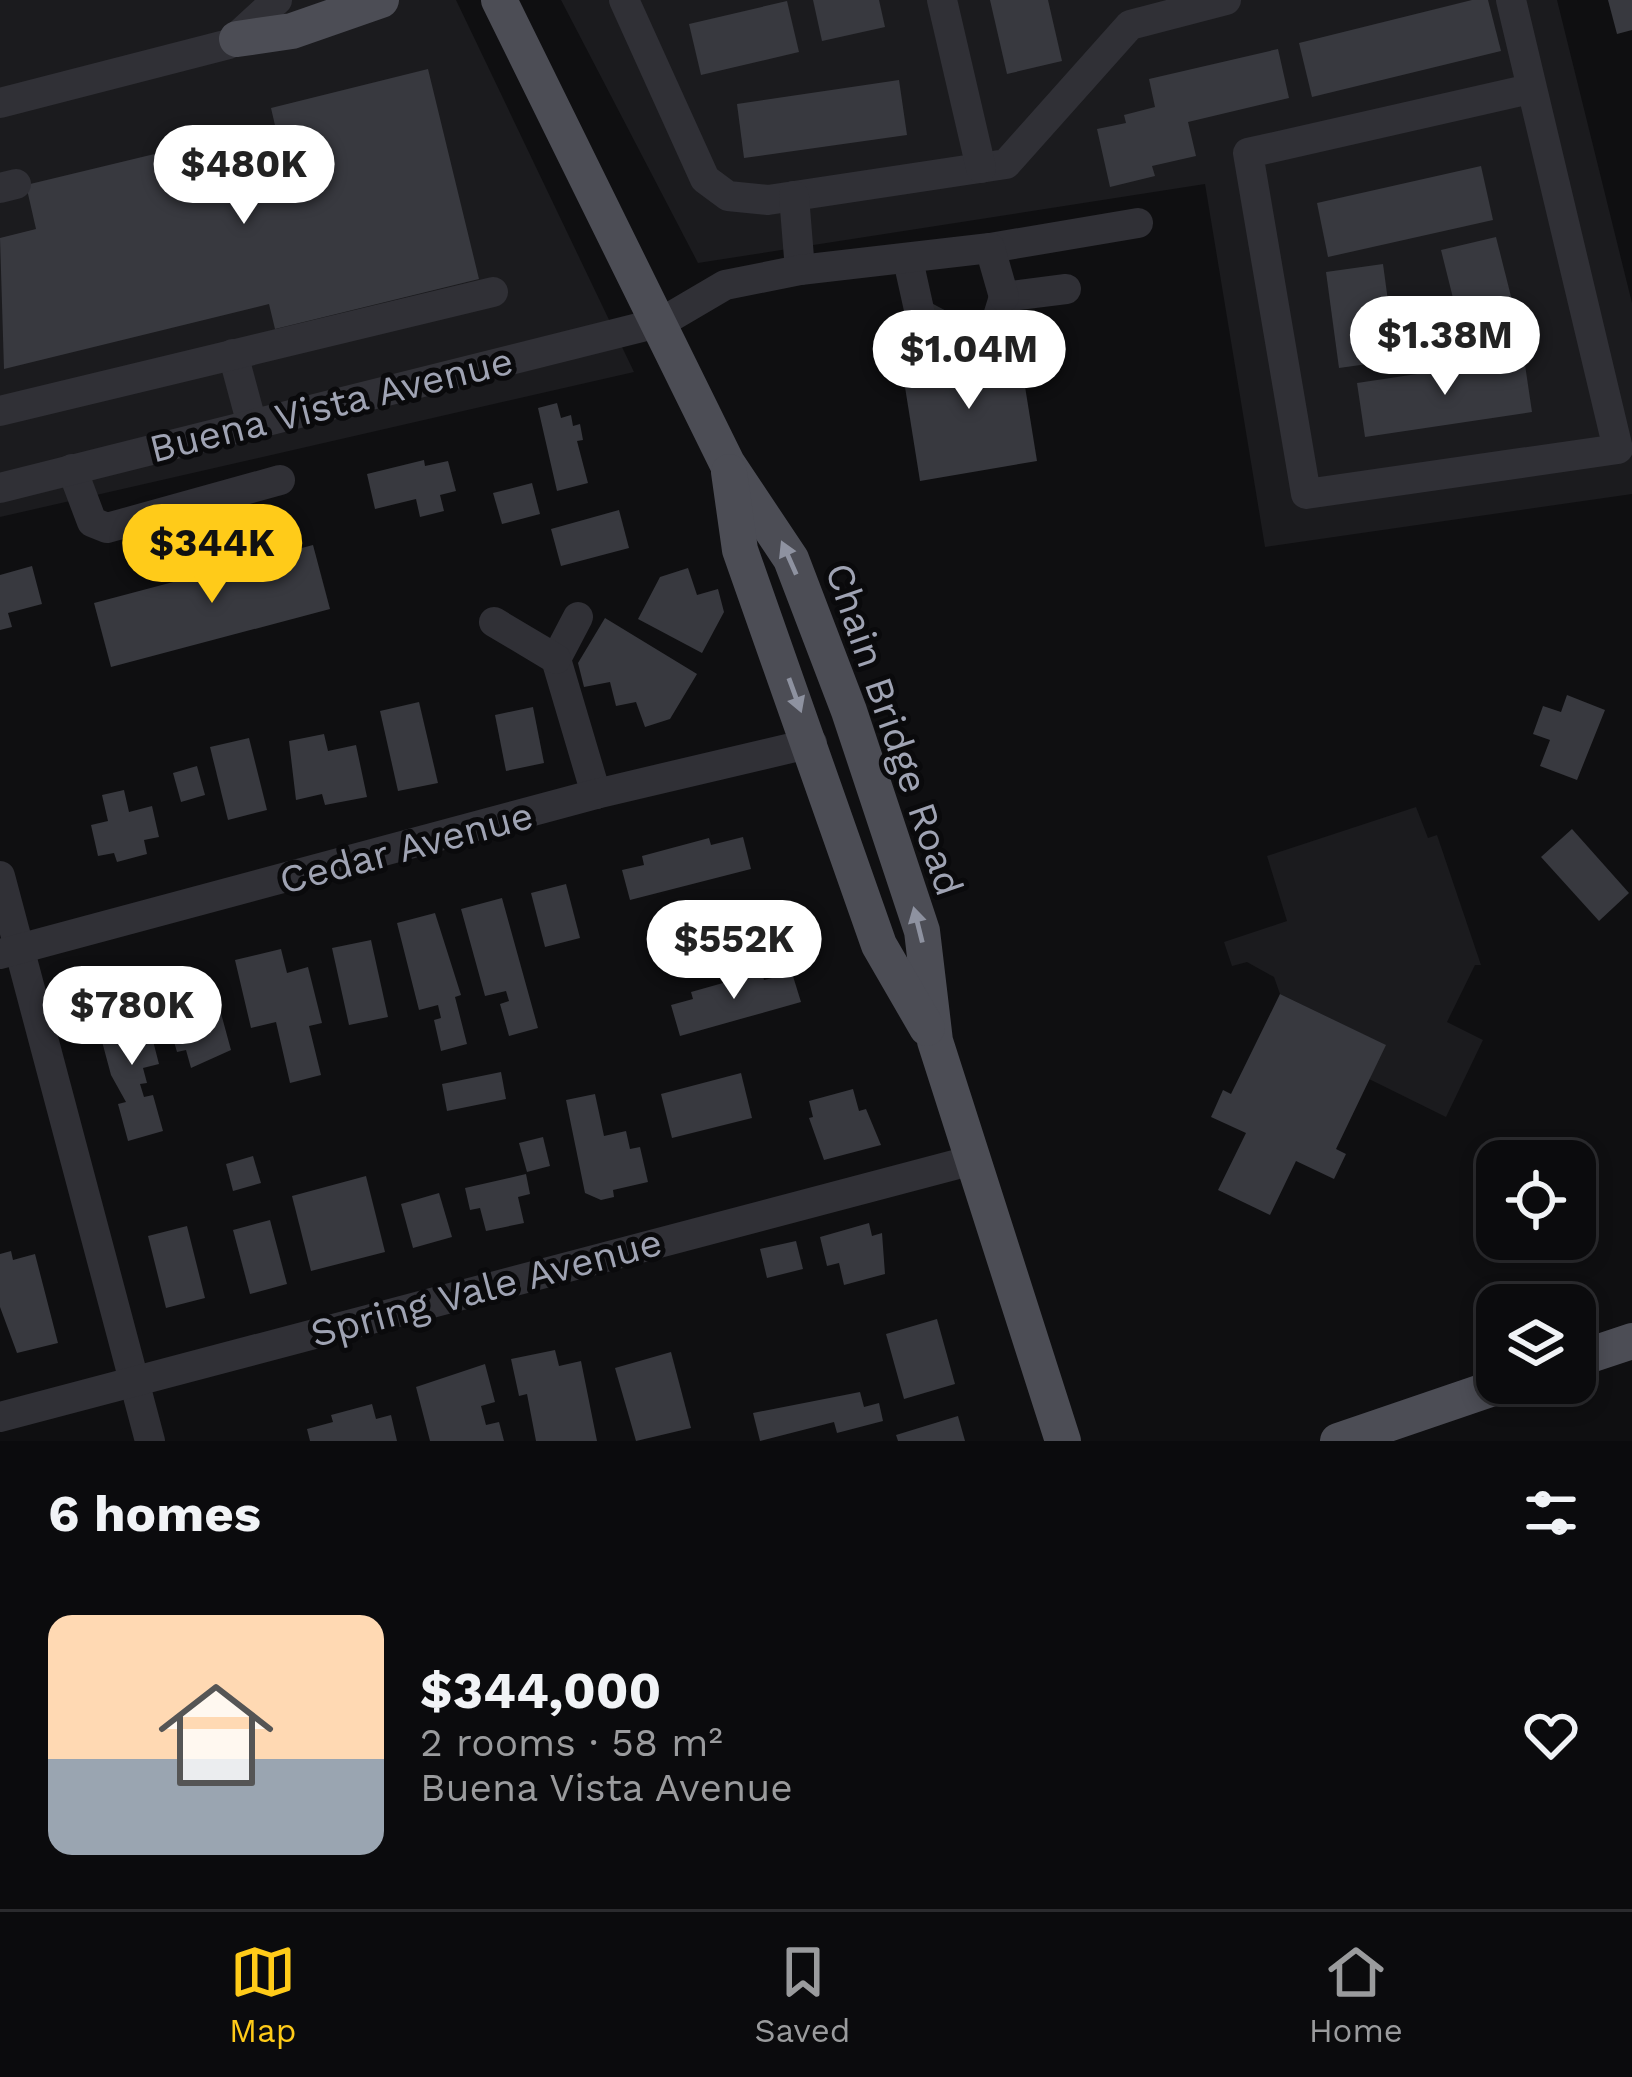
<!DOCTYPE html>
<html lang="en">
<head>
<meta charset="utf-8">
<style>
	body { margin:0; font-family:"Work Sans",sans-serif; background:#19191b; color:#f1f3f6; height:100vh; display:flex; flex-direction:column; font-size:45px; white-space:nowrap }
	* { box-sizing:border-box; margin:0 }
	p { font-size:39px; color:#9a9b9d }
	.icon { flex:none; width:66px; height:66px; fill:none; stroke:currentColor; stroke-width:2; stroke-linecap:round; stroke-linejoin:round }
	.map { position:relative; height:1441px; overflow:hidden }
	.panel { display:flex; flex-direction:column; background:#0b0b0d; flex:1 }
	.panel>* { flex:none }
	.fabs { position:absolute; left:1476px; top:1140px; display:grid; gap:24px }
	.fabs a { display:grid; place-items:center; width:120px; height:120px; border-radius:24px; background:#0b0b0d; box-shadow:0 6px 18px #0003,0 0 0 3px #2b2b2e; font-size:60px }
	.price { position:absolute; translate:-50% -102px; padding:0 27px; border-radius:42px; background:#fff; color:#222; font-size:39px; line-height:78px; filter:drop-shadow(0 3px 6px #0008) }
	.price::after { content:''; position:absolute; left:50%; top:72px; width:36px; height:27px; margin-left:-18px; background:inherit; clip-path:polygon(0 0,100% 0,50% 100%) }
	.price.active { background:#ffcb19; color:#111 }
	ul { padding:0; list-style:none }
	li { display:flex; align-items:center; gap:36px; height:300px; padding:0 48px }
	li+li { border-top:3px solid #2b2b2e }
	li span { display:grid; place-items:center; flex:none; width:336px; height:240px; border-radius:24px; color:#555 }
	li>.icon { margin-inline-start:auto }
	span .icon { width:144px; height:144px; fill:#fffc; stroke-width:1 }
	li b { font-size:51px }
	h2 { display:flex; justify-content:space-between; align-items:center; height:144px; padding:0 48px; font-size:51px }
	.dock { display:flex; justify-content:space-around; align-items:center; height:168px; border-top:3px solid #2b2b2e; background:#0b0b0d; font-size:33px; color:#9a9b9d }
	.dock a { display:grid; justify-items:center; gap:6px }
	.dock .active { color:#ffcb19 }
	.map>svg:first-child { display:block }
	.built { fill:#1b1b1e }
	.building { fill:#38393f }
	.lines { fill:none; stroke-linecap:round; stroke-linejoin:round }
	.minor-tunnel { stroke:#2c2d31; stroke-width:30; stroke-dasharray:30 15; stroke-linecap:butt }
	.minor { stroke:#303036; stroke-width:30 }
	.major { stroke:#4c4d55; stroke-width:36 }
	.oneway { fill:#8e92a0 }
	.labels { text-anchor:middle; stroke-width:10; stroke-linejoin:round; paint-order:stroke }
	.street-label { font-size:39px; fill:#9fa3b3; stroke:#0a0a0c }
</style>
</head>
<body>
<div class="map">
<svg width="1632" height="1441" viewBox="0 0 1632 1441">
	<rect width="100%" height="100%" fill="#0f0f11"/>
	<g class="built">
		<polygon points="0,0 456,0 634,372 0,517"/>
		<polygon points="561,0 1557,0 1632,303 1632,494 1265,547 1205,184 698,263"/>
		<polygon points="1416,807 1428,838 1437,835 1481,965 1475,965 1447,1022 1483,1040 1446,1117 1369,1079 1385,1045 1280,994 1274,977 1247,962 1232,966 1224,942 1287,921 1267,856"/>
	</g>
	<g class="building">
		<polygon points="813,0 879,0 885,27 822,41"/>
		<polygon points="990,0 1048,0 1062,61 1007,74"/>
		<polygon points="1472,0 1488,0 1501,51 1312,97 1299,43"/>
		<polygon points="1608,0 1632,0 1632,30 1617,34"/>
		<polygon points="787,1 799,52 701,75 689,24"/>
		<polygon points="1278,49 1289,98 1188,122 1196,156 1152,166 1155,176 1110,187 1097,129 1126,123 1124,115 1155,107 1149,79"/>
		<polygon points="428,69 479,279 275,329 269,304 4,369 0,238 36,229 26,185 225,137 227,147 277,134 271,108"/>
		<polygon points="899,80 907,135 744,158 737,104"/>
		<polygon points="1481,166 1493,220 1328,257 1317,203"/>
		<polygon points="1496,237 1520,332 1465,346 1441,250"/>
		<polygon points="1383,264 1396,360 1339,368 1326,272"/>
		<polygon points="1018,343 1037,461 920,481 901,362"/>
		<polygon points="1524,358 1532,412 1365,437 1357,383"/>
		<polygon points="557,403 561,418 571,415 573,426 580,424 583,440 577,441 588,483 557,491 538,408"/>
		<polygon points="424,460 425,466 448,461 456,491 440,495 444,511 420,517 416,499 375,509 367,474"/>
		<polygon points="532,483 540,514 502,524 493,493"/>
		<polygon points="619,510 629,548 561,566 551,529"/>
		<polygon points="313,545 330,609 111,667 94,603"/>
		<polygon points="32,566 42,604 8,613 12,627 0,630 0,575"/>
		<polygon points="688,568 697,595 718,589 724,612 702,653 638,619 660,577"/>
		<polygon points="605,618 697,674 670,719 645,727 636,702 616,706 610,682 584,687 578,663"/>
		<polygon points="1567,695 1605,710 1577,780 1540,766 1550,740 1533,734 1543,706 1561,712"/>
		<polygon points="419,702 438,783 398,791 380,711"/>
		<polygon points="533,707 544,763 506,771 495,715"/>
		<polygon points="324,734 328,751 356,745 367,797 325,805 322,794 296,800 289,741"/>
		<polygon points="249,738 267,810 228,820 210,747"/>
		<polygon points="197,766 205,795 181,802 173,773"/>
		<polygon points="124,790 129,812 152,806 159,837 144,840 147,854 117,862 114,853 98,856 91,825 108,821 102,795"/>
		<polygon points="1572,829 1629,893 1599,921 1541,857"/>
		<polygon points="743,837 751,869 630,900 622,870 644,865 642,856 709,838 711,845"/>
		<polygon points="566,884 580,938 545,947 531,893"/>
		<polygon points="502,898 538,1028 509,1036 500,1004 509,1001 506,991 485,996 461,909"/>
		<polygon points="773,900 781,929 754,937 756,944 683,964 681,957 661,962 654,933"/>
		<polygon points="435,913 461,995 455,997 467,1044 441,1051 434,1020 441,1018 438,1005 419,1010 397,923"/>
		<polygon points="371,940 388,1017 349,1025 332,948"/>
		<polygon points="281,949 287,973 308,967 322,1023 309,1026 321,1075 290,1083 276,1022 251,1028 235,960"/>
		<polygon points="762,972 764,980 792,973 801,1002 680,1036 671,1005 693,999 691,992"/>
		<polygon points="1280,994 1386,1045 1336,1149 1346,1154 1334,1179 1296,1161 1270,1215 1218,1190 1246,1133 1211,1117 1223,1090 1231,1094"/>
		<polygon points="202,996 206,1010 219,1006 231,1050 191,1068 186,1050 177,1052 166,1014 175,1011 173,1004"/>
		<polygon points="144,1006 159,1064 143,1068 147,1083 140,1084 144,1097 153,1095 163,1131 128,1141 118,1104 126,1102 111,1075 96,1019"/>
		<polygon points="501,1072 506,1099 447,1111 442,1084"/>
		<polygon points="741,1073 752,1118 672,1138 661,1094"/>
		<polygon points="853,1089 859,1111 866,1109 881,1145 824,1160 809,1118 813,1117 809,1101"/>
		<polygon points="595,1094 604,1136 626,1131 630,1149 640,1147 648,1182 613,1190 614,1197 601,1200 585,1193 566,1100"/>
		<polygon points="543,1137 550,1166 527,1172 519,1143"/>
		<polygon points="253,1156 261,1183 233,1191 226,1164"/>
		<polygon points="526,1174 530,1194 518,1197 524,1223 486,1231 480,1208 470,1210 465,1188"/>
		<polygon points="366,1176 385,1252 311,1271 292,1196"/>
		<polygon points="439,1193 452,1237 413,1248 401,1204"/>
		<polygon points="270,1220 287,1284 250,1294 233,1230"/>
		<polygon points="869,1223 872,1236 882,1233 885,1274 844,1285 839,1263 827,1266 820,1237"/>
		<polygon points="187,1226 205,1298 166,1308 148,1236"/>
		<polygon points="796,1241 803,1269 767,1278 760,1249"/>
		<polygon points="11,1251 13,1260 35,1254 58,1343 17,1353 0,1307 0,1254"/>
		<polygon points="937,1319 955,1384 904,1399 886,1334"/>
		<polygon points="555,1350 559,1366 581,1361 597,1441 536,1441 527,1394 519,1396 511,1359"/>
		<polygon points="671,1352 691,1428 636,1441 615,1368"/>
		<polygon points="485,1364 495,1402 481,1406 486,1425 499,1422 504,1441 430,1441 416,1387"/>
		<polygon points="860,1392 864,1407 879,1403 883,1421 837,1433 834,1422 760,1441 753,1413"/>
		<polygon points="372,1404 376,1419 391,1415 397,1441 310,1441 307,1429 333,1422 331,1415"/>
		<polygon points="958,1416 965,1441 898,1441 896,1435"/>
	</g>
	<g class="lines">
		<polyline class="minor-tunnel" points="920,314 962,336"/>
		<g class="minor">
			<polyline points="624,0 705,179 728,196 768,200 1006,164 1130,25 1226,0"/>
			<polyline points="942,0 981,168"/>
			<polyline points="1511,0 1618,449 1306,494 1248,153 1530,89"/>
			<polyline points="0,103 229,44 277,0"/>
			<polyline points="0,188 16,184"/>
			<polyline points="794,196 800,270"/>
			<polyline points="990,248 1138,223"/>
			<polyline points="908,260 920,314"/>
			<polyline points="962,336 980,338 996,323 1004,297 1066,289"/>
			<polyline points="233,354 251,421"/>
			<polyline points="0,411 493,292"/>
			<polyline points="72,469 92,522 107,528 280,480"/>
			<polyline points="0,488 662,322 725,285 800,270 990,248 1004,297"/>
			<polyline points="578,617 556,659 596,794"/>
			<polyline points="494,622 556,659"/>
			<polyline points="0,876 150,1441"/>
			<polyline points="0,954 596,794 812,743"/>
			<polyline points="0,1417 973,1160"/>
		</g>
		<g class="major">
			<polyline points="499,0 727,463 791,559 849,711 922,931 935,1041 1063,1441"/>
			<polyline points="237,39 292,31 381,0"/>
			<polyline points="729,472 740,550 879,945 927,1028"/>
			<polyline points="1575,1360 1632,1341"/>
			<polyline points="1338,1441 1508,1383"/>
		</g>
	</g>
	<defs><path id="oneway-solid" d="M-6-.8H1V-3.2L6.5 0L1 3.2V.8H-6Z" transform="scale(3)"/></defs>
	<g class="oneway">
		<use href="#oneway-solid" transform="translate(789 558) rotate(-114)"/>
		<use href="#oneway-solid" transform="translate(795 695) rotate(70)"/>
		<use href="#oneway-solid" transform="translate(918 925) rotate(-104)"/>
	</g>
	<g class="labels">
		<g class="street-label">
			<text transform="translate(331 404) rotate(-14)" y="14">Buena Vista Avenue</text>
			<text transform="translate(895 729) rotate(71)" y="14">Chain Bridge Road</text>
			<text transform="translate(406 847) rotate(-15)" y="14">Cedar Avenue</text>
			<text transform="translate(486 1287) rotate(-15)" y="14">Spring Vale Avenue</text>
		</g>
	</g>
</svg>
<div class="fabs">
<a><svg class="icon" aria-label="locate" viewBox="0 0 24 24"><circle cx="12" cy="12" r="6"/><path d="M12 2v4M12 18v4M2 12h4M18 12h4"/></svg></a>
<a><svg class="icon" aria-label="layers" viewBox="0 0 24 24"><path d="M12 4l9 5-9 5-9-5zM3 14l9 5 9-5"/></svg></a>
</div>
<b class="price" style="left:244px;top:227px">$480K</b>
<b class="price" style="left:1445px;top:398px">$1.38M</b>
<b class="price" style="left:969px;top:412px">$1.04M</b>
<b class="price active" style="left:212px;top:606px">$344K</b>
<b class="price" style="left:734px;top:1002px">$552K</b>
<b class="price" style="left:132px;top:1068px">$780K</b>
</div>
<section class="panel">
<h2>6 homes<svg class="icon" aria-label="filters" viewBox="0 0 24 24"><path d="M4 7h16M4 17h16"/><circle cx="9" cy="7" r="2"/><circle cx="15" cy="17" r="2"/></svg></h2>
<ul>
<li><span style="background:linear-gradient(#ffd9b3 60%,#9aa5b1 0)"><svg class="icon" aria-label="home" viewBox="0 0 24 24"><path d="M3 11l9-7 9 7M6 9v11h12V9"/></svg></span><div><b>$344,000</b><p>2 rooms · 58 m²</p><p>Buena Vista Avenue</p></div><svg class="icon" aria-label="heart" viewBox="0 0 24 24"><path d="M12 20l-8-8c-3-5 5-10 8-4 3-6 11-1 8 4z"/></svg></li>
</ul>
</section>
<nav class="dock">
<a class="active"><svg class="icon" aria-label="map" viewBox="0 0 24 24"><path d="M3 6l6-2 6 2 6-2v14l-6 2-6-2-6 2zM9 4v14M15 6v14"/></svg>Map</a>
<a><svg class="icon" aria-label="saved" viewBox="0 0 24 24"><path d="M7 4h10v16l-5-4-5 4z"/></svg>Saved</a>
<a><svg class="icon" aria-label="home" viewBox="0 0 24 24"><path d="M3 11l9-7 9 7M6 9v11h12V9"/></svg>Home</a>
</nav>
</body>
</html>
